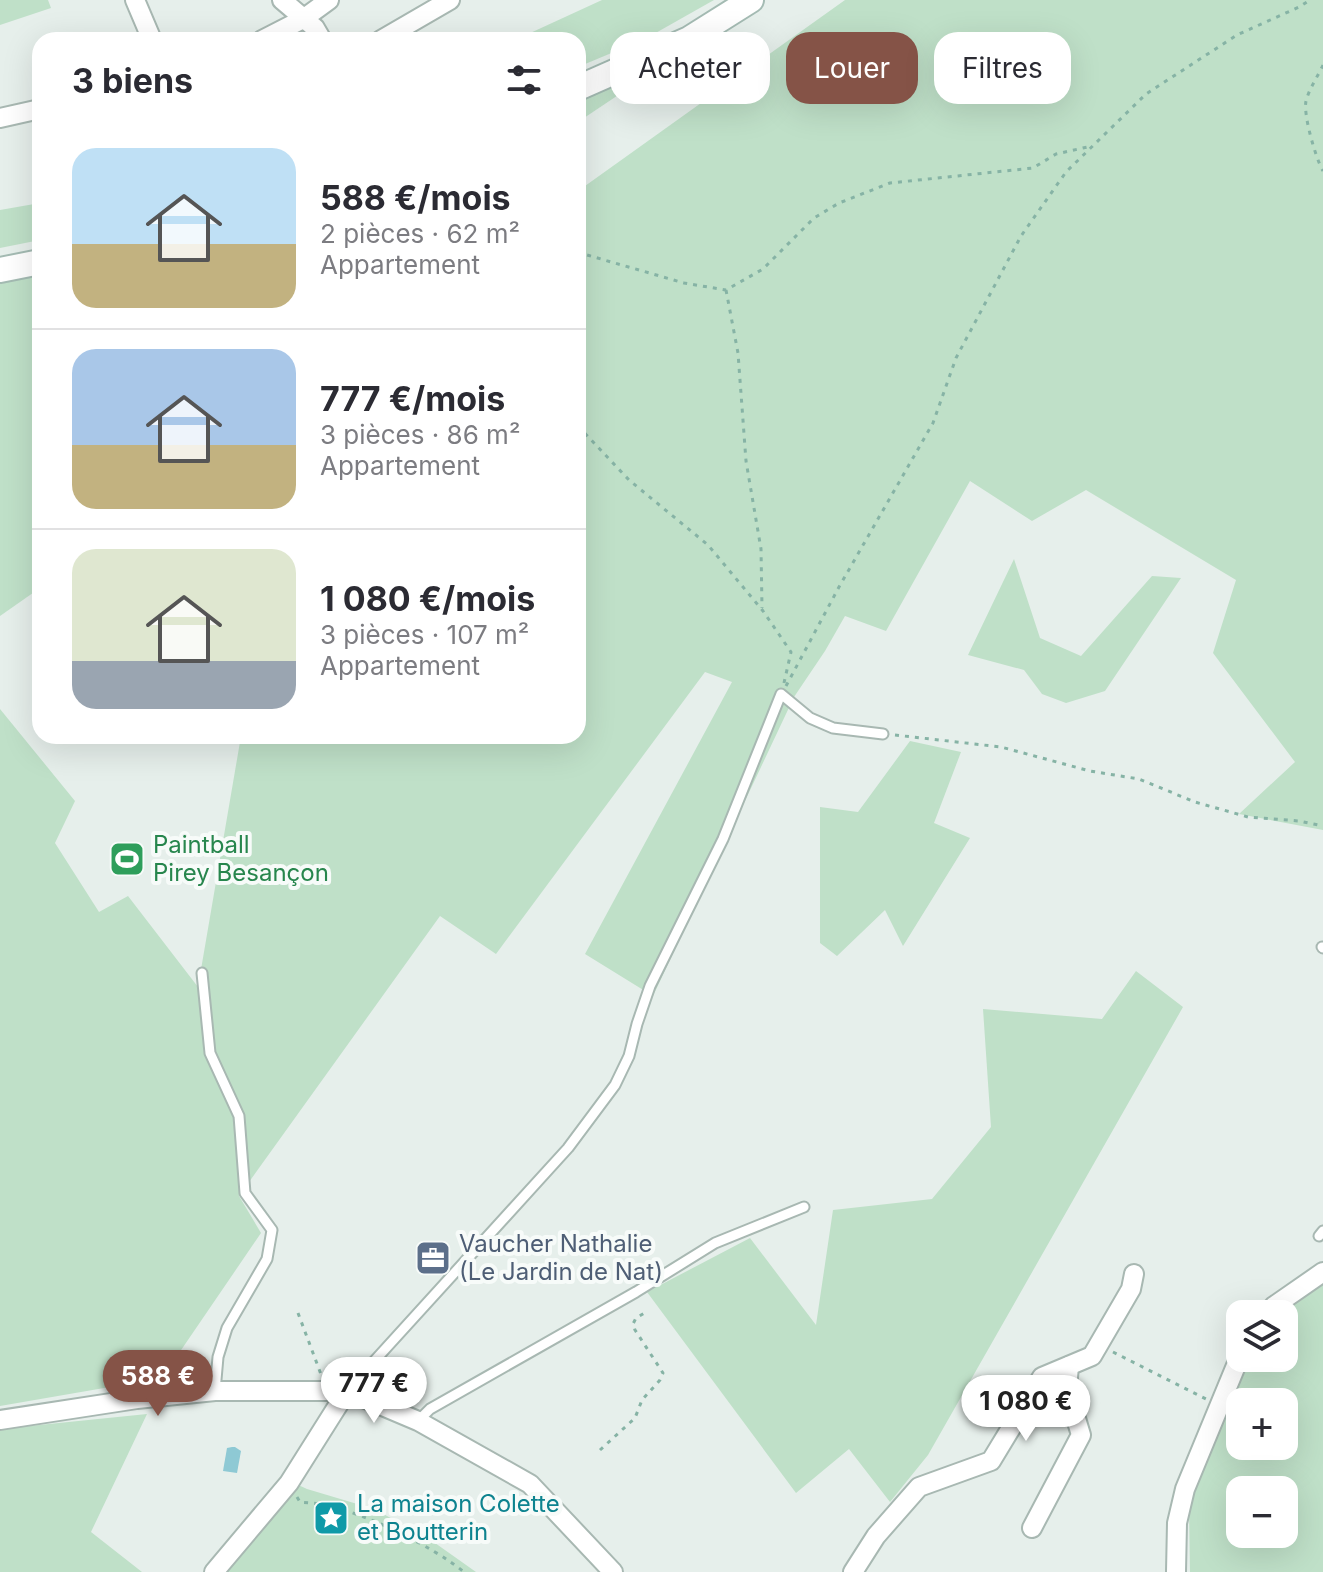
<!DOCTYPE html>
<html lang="fr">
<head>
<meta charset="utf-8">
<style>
	body { margin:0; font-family:Inter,sans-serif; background:#f7f7f7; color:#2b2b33; height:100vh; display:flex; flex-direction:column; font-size:30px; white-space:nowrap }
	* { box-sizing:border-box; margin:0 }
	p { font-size:26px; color:#7c7c81 }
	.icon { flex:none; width:44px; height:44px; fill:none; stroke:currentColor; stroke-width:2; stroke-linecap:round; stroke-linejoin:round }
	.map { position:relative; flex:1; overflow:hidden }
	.drawer { position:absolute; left:32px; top:32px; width:554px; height:712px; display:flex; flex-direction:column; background:#fff; border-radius:24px; box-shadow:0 8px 32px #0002 }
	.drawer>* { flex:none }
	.top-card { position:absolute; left:610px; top:32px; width:592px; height:72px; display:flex; gap:16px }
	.fabs { position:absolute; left:1226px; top:1300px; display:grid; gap:16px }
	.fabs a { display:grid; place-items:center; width:72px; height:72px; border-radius:16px; background:#fff; box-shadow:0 8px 32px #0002; font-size:40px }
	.price { position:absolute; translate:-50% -68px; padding:0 18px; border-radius:28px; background:#fff; color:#222; font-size:26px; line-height:52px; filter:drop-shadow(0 2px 4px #0008) }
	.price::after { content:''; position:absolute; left:50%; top:48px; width:24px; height:18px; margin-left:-12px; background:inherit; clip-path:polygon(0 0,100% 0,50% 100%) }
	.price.current { background:#855347; color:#fff }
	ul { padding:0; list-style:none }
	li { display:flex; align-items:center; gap:24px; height:200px; padding:0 40px }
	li+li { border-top:2px solid #e1e1e2 }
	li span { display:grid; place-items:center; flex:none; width:224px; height:160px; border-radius:24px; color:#555 }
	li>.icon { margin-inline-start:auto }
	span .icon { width:96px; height:96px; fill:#fffc; stroke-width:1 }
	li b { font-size:34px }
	h2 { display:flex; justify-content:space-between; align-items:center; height:96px; padding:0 40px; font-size:34px }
	.chip { padding:0 28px; border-radius:24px; background:#fff; box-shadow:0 8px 32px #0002; font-size:28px; line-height:72px }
	.chip.current { background:#855347; color:#fff }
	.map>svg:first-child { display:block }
	.green { fill:#bfe0c8; fill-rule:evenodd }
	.water { fill:#8ec9d4 }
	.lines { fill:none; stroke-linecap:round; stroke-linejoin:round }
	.lane-casing { stroke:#a8b8b2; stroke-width:13 }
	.street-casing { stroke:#a8b8b2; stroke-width:22 }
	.secondary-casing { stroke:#a4bbb3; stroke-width:28 }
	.path { stroke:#86b3a5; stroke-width:3; stroke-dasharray:4 6; stroke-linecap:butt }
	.lane { stroke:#fff; stroke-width:9 }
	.street { stroke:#fff; stroke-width:18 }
	.secondary { stroke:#fff; stroke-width:24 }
	.labels { text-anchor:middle; stroke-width:8; stroke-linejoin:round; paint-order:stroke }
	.leisure-label { font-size:24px; fill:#27864d; stroke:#f7fbf9; text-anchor:start }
	.service-label { font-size:24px; fill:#4e5e75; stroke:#f7fbf9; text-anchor:start }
	.culture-label { font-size:24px; fill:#0d838f; stroke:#f7fbf9; text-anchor:start }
</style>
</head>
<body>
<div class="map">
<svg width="1323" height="1572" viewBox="0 0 1323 1572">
	<rect width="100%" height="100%" fill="#e6efeb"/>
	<g class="green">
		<polygon points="0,0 48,0 51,8 0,25"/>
		<polygon points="602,0 714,0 645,39 578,67 578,40 515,40"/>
		<polygon points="845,0 1323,0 1323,830 1239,814 1295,762 1213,653 1236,580 1086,490 1032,521 970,481 886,631 845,616 825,651 794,697 653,996 585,954 732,682 705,672 496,954 440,916 239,1196 261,1233 162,1378 0,1406 0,709 75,801 55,843 99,912 128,896 198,987 241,736 578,736 578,191"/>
		<polygon points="666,63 578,122 578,102"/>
		<polygon points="40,203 40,240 0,248 0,210"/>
		<polygon points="40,272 40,588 0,616 0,280"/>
		<polygon points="1014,559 1040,638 1081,656 1152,576 1181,578 1105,691 1066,703 1042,694 1024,670 968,655"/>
		<polygon points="910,741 961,752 934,823 970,838 903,946 885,910 837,956 820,943 820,807 858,812"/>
		<polygon points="1136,971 1183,1007 928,1455 890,1502 849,1449 796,1493 647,1292 750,1238 816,1325 833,1210 932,1199 991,1127 983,1009 1102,1019"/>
		<path d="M 1323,1283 L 1323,1572 L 1190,1572 L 1189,1507 L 1248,1358 L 1284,1358 L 1284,1314 L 1280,1314 ZM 1240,1402 L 1284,1402 L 1284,1446 L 1240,1446 ZM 1240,1490 L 1284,1490 L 1284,1534 L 1240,1534 Z"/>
		<polygon points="147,1414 91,1532 142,1572 0,1572 0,1429"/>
		<polygon points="294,1483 307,1489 374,1509 428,1538 476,1572 225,1572"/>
	</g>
	<polygon class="water" points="232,1447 235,1447 241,1451 237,1473 223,1471 227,1448"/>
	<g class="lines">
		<defs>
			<g id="lane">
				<polyline points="1322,947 1323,948"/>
				<polyline points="202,973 210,1053 239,1116 245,1193 272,1230 267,1259 227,1328 218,1357 215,1391"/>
				<polyline points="1319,1236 1323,1231"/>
				<polyline points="347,1391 568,1148 615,1085 629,1056 637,1024 650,986 723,839 781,694 810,718 833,728 883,734"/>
				<polyline points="418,1421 430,1409 636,1292 715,1243 804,1207"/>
			</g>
			<g id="street">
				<polyline points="135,0 152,40"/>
				<polyline points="282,0 315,28 322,40"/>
				<polyline points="262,40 303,19 329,0"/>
				<polyline points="381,40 450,0"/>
				<polyline points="0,118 40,109"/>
				<polyline points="1267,1314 1274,1306 1323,1272"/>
				<polyline points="0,1420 137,1399 215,1391 347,1391 418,1421 530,1484 613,1572"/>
				<polyline points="1032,1528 1081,1435 1067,1389 1069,1366"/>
				<polyline points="214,1572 289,1483 347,1391"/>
				<polyline points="853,1572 876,1536 919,1487 991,1461 1042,1377 1092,1356 1131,1289 1134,1274"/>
				<polyline points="1176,1572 1177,1523 1185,1489 1240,1356"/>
			</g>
			<g id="secondary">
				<polyline points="578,88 689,39 751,0"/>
				<polyline points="0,270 40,262"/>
			</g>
		</defs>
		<use href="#lane" class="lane-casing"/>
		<use href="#street" class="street-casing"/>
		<use href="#secondary" class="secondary-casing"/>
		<g class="path">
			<path d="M 1323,65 C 1318,76 1309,89 1306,101 C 1303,115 1316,159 1323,171"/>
			<polyline points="578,259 587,255 684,283 726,290 763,269 814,218 839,203 890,183 1033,168 1056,154 1092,146"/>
			<polyline points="726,290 738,353 746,461 761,549 762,608"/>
			<polyline points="578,426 629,480 708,545 763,611 791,652 784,683"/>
			<polyline points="786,686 839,587 933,423 956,358 1021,236 1066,172 1146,94 1237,35 1299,7 1310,0"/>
			<polyline points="895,735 1001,747 1090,771 1139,779 1195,802 1248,817 1299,821 1323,826"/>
			<polyline points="298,1313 322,1377"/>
			<polyline points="1113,1352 1206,1399"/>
			<polyline points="600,1450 635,1418 642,1400 660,1380 663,1373 635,1330 633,1324 636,1318 648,1311"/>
			<path d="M 297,1497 L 300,1502 C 308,1503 317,1503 325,1505 C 365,1513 432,1546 464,1572"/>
		</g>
		<use href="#lane" class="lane"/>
		<use href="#street" class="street"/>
		<use href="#secondary" class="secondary"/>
	</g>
	<defs>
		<symbol id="stadium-square" viewBox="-11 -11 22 22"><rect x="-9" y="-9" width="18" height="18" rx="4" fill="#2e9e5b" stroke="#f7fbf9"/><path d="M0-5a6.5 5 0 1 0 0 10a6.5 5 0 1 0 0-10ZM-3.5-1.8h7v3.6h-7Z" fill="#fff"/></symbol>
		<symbol id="office-square" viewBox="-11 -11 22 22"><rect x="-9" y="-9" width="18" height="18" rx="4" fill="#5c6f8a" stroke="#f7fbf9"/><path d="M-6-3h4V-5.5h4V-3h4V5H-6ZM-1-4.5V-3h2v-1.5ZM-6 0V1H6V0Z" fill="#fff"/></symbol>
		<symbol id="sight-square" viewBox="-11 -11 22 22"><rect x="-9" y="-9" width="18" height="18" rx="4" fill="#0f9aa8" stroke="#f7fbf9"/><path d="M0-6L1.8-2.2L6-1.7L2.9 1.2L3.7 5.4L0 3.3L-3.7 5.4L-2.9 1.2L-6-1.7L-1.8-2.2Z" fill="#fff"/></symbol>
	</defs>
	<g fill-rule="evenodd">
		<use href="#stadium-square" x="107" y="839" width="40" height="40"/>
		<use href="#office-square" x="413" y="1238" width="40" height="40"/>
		<use href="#sight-square" x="311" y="1498" width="40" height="40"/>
	</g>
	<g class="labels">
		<g class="leisure-label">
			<text x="153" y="853">Paintball<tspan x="153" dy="28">Pirey Besançon</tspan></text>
		</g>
		<g class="service-label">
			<text x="459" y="1252">Vaucher Nathalie<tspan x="459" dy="28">(Le Jardin de Nat)</tspan></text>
		</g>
		<g class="culture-label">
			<text x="357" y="1512">La maison Colette<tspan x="357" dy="28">et Boutterin</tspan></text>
		</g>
	</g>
</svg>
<div class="fabs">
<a><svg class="icon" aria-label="layers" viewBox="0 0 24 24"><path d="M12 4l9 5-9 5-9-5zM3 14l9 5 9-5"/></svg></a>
<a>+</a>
<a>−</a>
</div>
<b class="price current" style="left:158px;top:1418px">588 €</b>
<b class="price" style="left:374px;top:1425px">777 €</b>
<b class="price" style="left:1026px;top:1443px">1 080 €</b>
<div class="top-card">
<a class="chip">Acheter</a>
<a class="chip current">Louer</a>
<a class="chip">Filtres</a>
</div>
<section class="drawer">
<h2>3 biens<svg class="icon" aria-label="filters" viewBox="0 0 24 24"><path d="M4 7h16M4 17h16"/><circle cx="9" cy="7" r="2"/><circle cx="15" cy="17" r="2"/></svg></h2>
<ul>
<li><span style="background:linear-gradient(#bfe0f5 60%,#c2b280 0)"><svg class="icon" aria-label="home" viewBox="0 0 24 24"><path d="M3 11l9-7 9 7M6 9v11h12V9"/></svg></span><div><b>588 €/mois</b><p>2 pièces · 62 m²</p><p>Appartement</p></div></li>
<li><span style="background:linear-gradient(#a9c7e8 60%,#c2b280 0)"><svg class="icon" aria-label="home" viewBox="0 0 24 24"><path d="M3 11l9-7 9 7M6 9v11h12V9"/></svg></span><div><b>777 €/mois</b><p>3 pièces · 86 m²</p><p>Appartement</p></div></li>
<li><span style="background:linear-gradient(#dfe7d0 70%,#9aa5b1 0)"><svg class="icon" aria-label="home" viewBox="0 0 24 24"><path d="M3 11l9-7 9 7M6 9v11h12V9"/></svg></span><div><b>1 080 €/mois</b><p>3 pièces · 107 m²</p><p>Appartement</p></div></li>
</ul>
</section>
</div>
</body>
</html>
